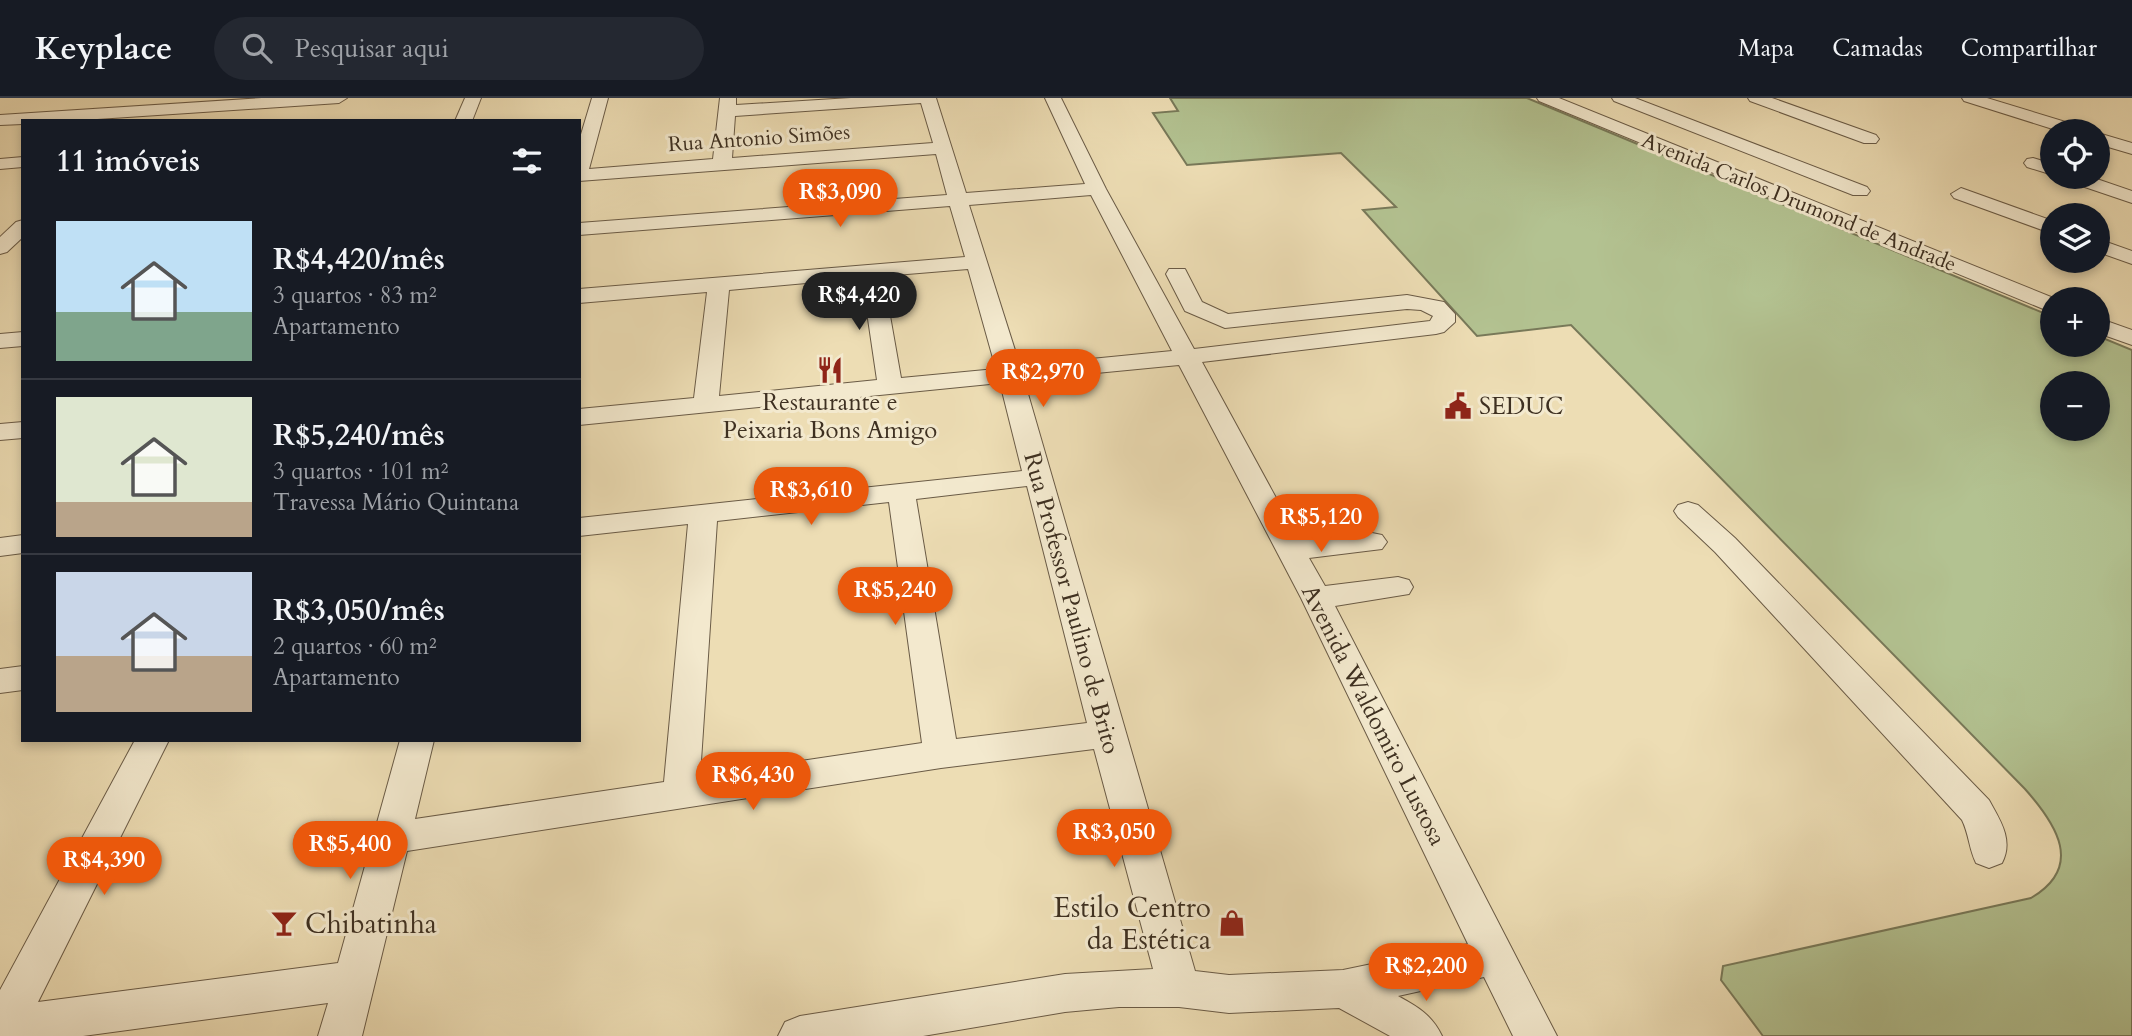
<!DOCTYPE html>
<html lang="pt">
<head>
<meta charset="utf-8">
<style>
	body { margin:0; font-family:Cardo,serif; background:#242831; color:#f1f3f6; height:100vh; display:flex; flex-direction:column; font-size:26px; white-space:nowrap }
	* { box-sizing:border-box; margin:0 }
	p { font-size:23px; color:#9ea1a6 }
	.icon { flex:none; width:38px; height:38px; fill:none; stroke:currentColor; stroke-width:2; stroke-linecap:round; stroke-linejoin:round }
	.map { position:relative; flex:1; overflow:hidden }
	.details { position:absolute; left:21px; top:21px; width:560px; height:623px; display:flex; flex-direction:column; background:#171b24; border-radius:0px; box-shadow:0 4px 10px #0003 }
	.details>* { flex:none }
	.tools { position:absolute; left:2040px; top:21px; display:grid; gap:14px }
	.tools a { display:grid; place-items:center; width:70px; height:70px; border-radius:50%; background:#171b24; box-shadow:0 4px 10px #0003; font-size:35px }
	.price { position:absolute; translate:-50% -60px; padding:0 16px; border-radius:24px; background:#ea580c; color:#fff; font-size:23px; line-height:46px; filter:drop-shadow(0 2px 4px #0008) }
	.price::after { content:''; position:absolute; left:50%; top:42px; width:21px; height:16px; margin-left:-10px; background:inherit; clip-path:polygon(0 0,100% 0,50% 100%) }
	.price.on { background:#222; color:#fff }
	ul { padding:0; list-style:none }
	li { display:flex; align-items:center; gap:21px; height:175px; padding:0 35px }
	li+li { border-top:2px solid #363941 }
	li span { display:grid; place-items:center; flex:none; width:196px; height:140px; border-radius:0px; color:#555 }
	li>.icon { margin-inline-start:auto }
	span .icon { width:84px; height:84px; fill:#fffc; stroke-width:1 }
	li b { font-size:30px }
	h2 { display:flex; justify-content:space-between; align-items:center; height:84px; padding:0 35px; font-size:30px }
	header { display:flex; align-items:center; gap:42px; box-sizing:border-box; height:98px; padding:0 35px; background:#171b24; border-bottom:2px solid #363941 }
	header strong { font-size:33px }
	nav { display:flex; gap:38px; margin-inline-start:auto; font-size:24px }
	.search { width:490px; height:63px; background:#242831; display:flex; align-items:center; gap:18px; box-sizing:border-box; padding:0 24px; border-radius:38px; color:#9ea1a6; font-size:26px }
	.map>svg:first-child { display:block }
	.green { fill:#b3c291; stroke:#787959; stroke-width:2; fill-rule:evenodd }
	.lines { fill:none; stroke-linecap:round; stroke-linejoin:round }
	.minor-casing { stroke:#6a5b46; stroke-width:2 }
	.minor { fill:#f3e9ce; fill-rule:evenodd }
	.labels { text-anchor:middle; stroke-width:6; stroke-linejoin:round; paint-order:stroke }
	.far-street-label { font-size:21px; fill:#3e3021; stroke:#f3e9ce }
	.poi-label { font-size:24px; fill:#3e3021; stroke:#f3e9ce }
	.street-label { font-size:24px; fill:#3e3021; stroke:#f3e9ce }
	.near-poi-label { font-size:28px; fill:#3e3021; stroke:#f3e9ce; text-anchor:end }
</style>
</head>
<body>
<header>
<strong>Keyplace</strong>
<div class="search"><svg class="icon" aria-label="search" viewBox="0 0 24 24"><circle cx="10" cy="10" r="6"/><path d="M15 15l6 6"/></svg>Pesquisar aqui</div>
<nav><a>Mapa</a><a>Camadas</a><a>Compartilhar</a></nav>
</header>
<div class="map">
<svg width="2132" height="938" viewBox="0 0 2132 938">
	<rect width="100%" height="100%" fill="#edddb4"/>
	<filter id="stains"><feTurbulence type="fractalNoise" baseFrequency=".00286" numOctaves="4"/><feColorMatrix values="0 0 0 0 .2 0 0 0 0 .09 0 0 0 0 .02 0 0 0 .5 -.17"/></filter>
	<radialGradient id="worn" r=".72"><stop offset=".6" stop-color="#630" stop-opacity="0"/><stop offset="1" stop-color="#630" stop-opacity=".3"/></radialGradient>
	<path class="green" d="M 1170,0 L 1527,0 L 2053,219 L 2053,247 L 2098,247 L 2098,238 L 2132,252 L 2132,938 L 1763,938 L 1721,882 L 1723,868 L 2031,800 C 2084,769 2057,727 2025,691 L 1571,227 L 1477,238 L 1363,112 L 1396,109 L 1341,55 L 1187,67 L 1153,15 L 1178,13 ZM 2053,285 L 2098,285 L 2098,331 L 2053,331 Z"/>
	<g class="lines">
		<defs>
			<g id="minor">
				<polygon points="262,0 347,0 339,5 67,23 23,23 23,26 0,27 0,17"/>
				<polygon points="465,0 481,0 472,23 455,23"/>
				<path d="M 592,0 L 608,0 L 589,71 L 713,61 L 720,0 L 736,0 L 736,7 L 851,0 L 936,0 L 966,95 L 1085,86 L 1045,0 L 1061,0 L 1106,91 L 1194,251 L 1430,223 L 1433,218 L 1421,212 L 1407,211 L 1225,230 L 1185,213 L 1166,176 L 1169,171 L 1185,171 L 1202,204 L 1228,216 L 1407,197 L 1444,204 L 1455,216 L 1455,224 L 1444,234 L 1436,236 L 1202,264 L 1299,442 L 1372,435 L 1382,437 L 1387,444 L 1382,451 L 1309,460 L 1325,488 L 1398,479 L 1409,482 L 1413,489 L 1409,496 L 1335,508 L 1557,938 L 1513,938 L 1484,879 L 1398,898 C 1418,909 1432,917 1442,938 L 1390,938 L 1339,910 L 1229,915 L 1179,909 L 1119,909 L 1065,914 L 923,938 L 778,938 L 785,924 L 800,918 L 1065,876 L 1153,871 L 1094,651 L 941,670 L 407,753 L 362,938 L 318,938 L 328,905 L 83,938 L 0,938 L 0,892 L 135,642 L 169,642 L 38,904 L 338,865 L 400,642 L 434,642 L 415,721 L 664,684 L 688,426 L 579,438 L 579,420 L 1022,373 L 1000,285 L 579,327 L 579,311 L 694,300 L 707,194 L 579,205 L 579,191 L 965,159 L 950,108 L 579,137 L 579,125 L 947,97 L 936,56 L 579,83 L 579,43 ZM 921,5 L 933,45 L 732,60 L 735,18 ZM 1091,97 L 1172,253 L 1020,268 L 969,107 ZM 968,171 L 996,271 L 901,280 L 883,178 ZM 862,180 L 877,282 L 719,298 L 729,192 ZM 1179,267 L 1301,500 L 1468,846 L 1343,872 L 1229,877 L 1195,873 L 1024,282 ZM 1027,388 L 1087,625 L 956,641 L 916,401 ZM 889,404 L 922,645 L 700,678 L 717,423 Z"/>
				<polygon points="1537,0 1559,0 2056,201 2053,201 2053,215 1539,3"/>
				<polygon points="1612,0 1635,0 1867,89 1870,93 1867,97 1853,97 1614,3"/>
				<polygon points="1748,0 1772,0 1876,37 1879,41 1876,45 1864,45 1750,3"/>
				<polygon points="1962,0 1987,0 2082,29 2085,33 2059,33 1964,3"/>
				<polygon points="2098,35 2132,45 2132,56 2098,46"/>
				<polygon points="23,59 23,69 0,71 0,61"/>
				<polygon points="2033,60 2053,66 2053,77 2027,69 2024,65 2027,61"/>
				<polygon points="2065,79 2091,79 2132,93 2132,105 2067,83"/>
				<polygon points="1961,90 2053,123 2053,136 1954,100 1951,96"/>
				<polygon points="23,122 23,139 7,154 0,156 0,139 16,124"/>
				<polygon points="2098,141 2132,153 2132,166 2098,154"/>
				<polygon points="2098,220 2132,232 2132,247 2098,235"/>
				<polygon points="23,234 23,248 0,250 0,236"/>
				<polygon points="23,324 23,340 0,342 0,326"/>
				<path d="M 1688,404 L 1698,407 L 1735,440 L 1989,702 C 2000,722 2014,742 2002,765 L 1989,770 L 1976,765 C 1969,751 1969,736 1962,722 L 1715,454 L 1678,419 L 1674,413 L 1678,407 Z"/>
				<polygon points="23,437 23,455 0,458 0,440"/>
				<polygon points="23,568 23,592 0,595 0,571"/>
			</g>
		</defs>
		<use href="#minor" class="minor-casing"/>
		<use href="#minor" class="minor"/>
	</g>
	<defs>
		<symbol id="restaurant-bare" viewBox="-9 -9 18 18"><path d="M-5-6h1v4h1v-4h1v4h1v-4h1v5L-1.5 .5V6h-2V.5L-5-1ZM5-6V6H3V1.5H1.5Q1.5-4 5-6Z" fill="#8f2418" stroke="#f3e9ce" stroke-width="2.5" paint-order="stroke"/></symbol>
		<symbol id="civic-bare" viewBox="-9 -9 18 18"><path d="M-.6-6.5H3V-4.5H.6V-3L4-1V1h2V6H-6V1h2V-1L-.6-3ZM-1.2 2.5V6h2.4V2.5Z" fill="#8f2418" stroke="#f3e9ce" stroke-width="2.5" paint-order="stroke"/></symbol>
		<symbol id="bar-bare" viewBox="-9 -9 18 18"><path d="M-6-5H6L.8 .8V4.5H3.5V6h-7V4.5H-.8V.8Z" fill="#8f2418" stroke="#f3e9ce" stroke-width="2.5" paint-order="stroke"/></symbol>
		<symbol id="shop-bare" viewBox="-9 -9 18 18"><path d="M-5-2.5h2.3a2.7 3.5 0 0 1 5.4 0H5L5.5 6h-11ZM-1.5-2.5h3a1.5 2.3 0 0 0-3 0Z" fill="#8f2418" stroke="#f3e9ce" stroke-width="2.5" paint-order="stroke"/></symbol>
	</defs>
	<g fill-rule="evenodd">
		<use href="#restaurant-bare" x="811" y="253" width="38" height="38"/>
		<use href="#civic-bare" x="1439" y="289" width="38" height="38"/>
		<use href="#bar-bare" x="265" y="806" width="38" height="38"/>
		<use href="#shop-bare" x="1213" y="806" width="38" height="38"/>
	</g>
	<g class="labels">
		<g class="far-street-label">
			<text transform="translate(759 40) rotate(-4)" y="7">Rua Antonio Simões</text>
			<text transform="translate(1799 104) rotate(22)" y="7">Avenida Carlos Drumond de Andrade</text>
		</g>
		<g class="poi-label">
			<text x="830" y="312">Restaurante e<tspan x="830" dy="28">Peixaria Bons Amigo</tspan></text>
			<text x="1479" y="316" text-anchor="start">SEDUC</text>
		</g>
		<g class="street-label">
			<text transform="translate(1072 505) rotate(75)" y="8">Rua Professor Paulino de Brito</text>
			<text transform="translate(1374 617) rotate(63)" y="8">Avenida Waldomiro Lustosa</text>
		</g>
		<g class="near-poi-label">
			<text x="1211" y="819">Estilo Centro<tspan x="1211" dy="32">da Estética</tspan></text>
			<text x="305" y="835" text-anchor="start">Chibatinha</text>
		</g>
	</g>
	<rect width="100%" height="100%" filter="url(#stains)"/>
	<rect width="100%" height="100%" fill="url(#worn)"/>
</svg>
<div class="tools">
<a><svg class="icon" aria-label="locate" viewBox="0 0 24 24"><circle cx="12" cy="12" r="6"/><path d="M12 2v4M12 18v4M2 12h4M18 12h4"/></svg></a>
<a><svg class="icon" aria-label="layers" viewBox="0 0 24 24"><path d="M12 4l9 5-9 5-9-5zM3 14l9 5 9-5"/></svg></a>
<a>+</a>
<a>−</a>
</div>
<b class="price" style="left:840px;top:131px">R$3,090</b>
<b class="price on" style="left:859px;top:234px">R$4,420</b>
<b class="price" style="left:1043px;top:311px">R$2,970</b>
<b class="price" style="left:811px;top:429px">R$3,610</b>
<b class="price" style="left:1321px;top:456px">R$5,120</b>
<b class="price" style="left:895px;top:529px">R$5,240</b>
<b class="price" style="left:753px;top:714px">R$6,430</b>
<b class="price" style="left:1114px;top:771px">R$3,050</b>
<b class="price" style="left:350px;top:783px">R$5,400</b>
<b class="price" style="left:104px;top:799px">R$4,390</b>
<b class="price" style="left:1426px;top:905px">R$2,200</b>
<section class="details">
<h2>11 imóveis<svg class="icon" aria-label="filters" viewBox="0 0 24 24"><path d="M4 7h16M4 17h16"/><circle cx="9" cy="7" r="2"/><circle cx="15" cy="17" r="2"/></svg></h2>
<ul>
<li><span style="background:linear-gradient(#bfe0f5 65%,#7fa58c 0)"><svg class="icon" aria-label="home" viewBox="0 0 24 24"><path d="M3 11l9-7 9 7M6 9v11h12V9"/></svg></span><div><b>R$4,420/mês</b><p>3 quartos · 83 m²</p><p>Apartamento</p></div></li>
<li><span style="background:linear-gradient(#dfe7d0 75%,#b9a48a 0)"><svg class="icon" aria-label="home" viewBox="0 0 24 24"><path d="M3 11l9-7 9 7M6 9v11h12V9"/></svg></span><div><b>R$5,240/mês</b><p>3 quartos · 101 m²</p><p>Travessa Mário Quintana</p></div></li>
<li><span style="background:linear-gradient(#c9d6e8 60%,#b9a48a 0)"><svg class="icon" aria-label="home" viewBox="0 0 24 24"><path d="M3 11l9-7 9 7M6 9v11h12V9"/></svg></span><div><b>R$3,050/mês</b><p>2 quartos · 60 m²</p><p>Apartamento</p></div></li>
</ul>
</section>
</div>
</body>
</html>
